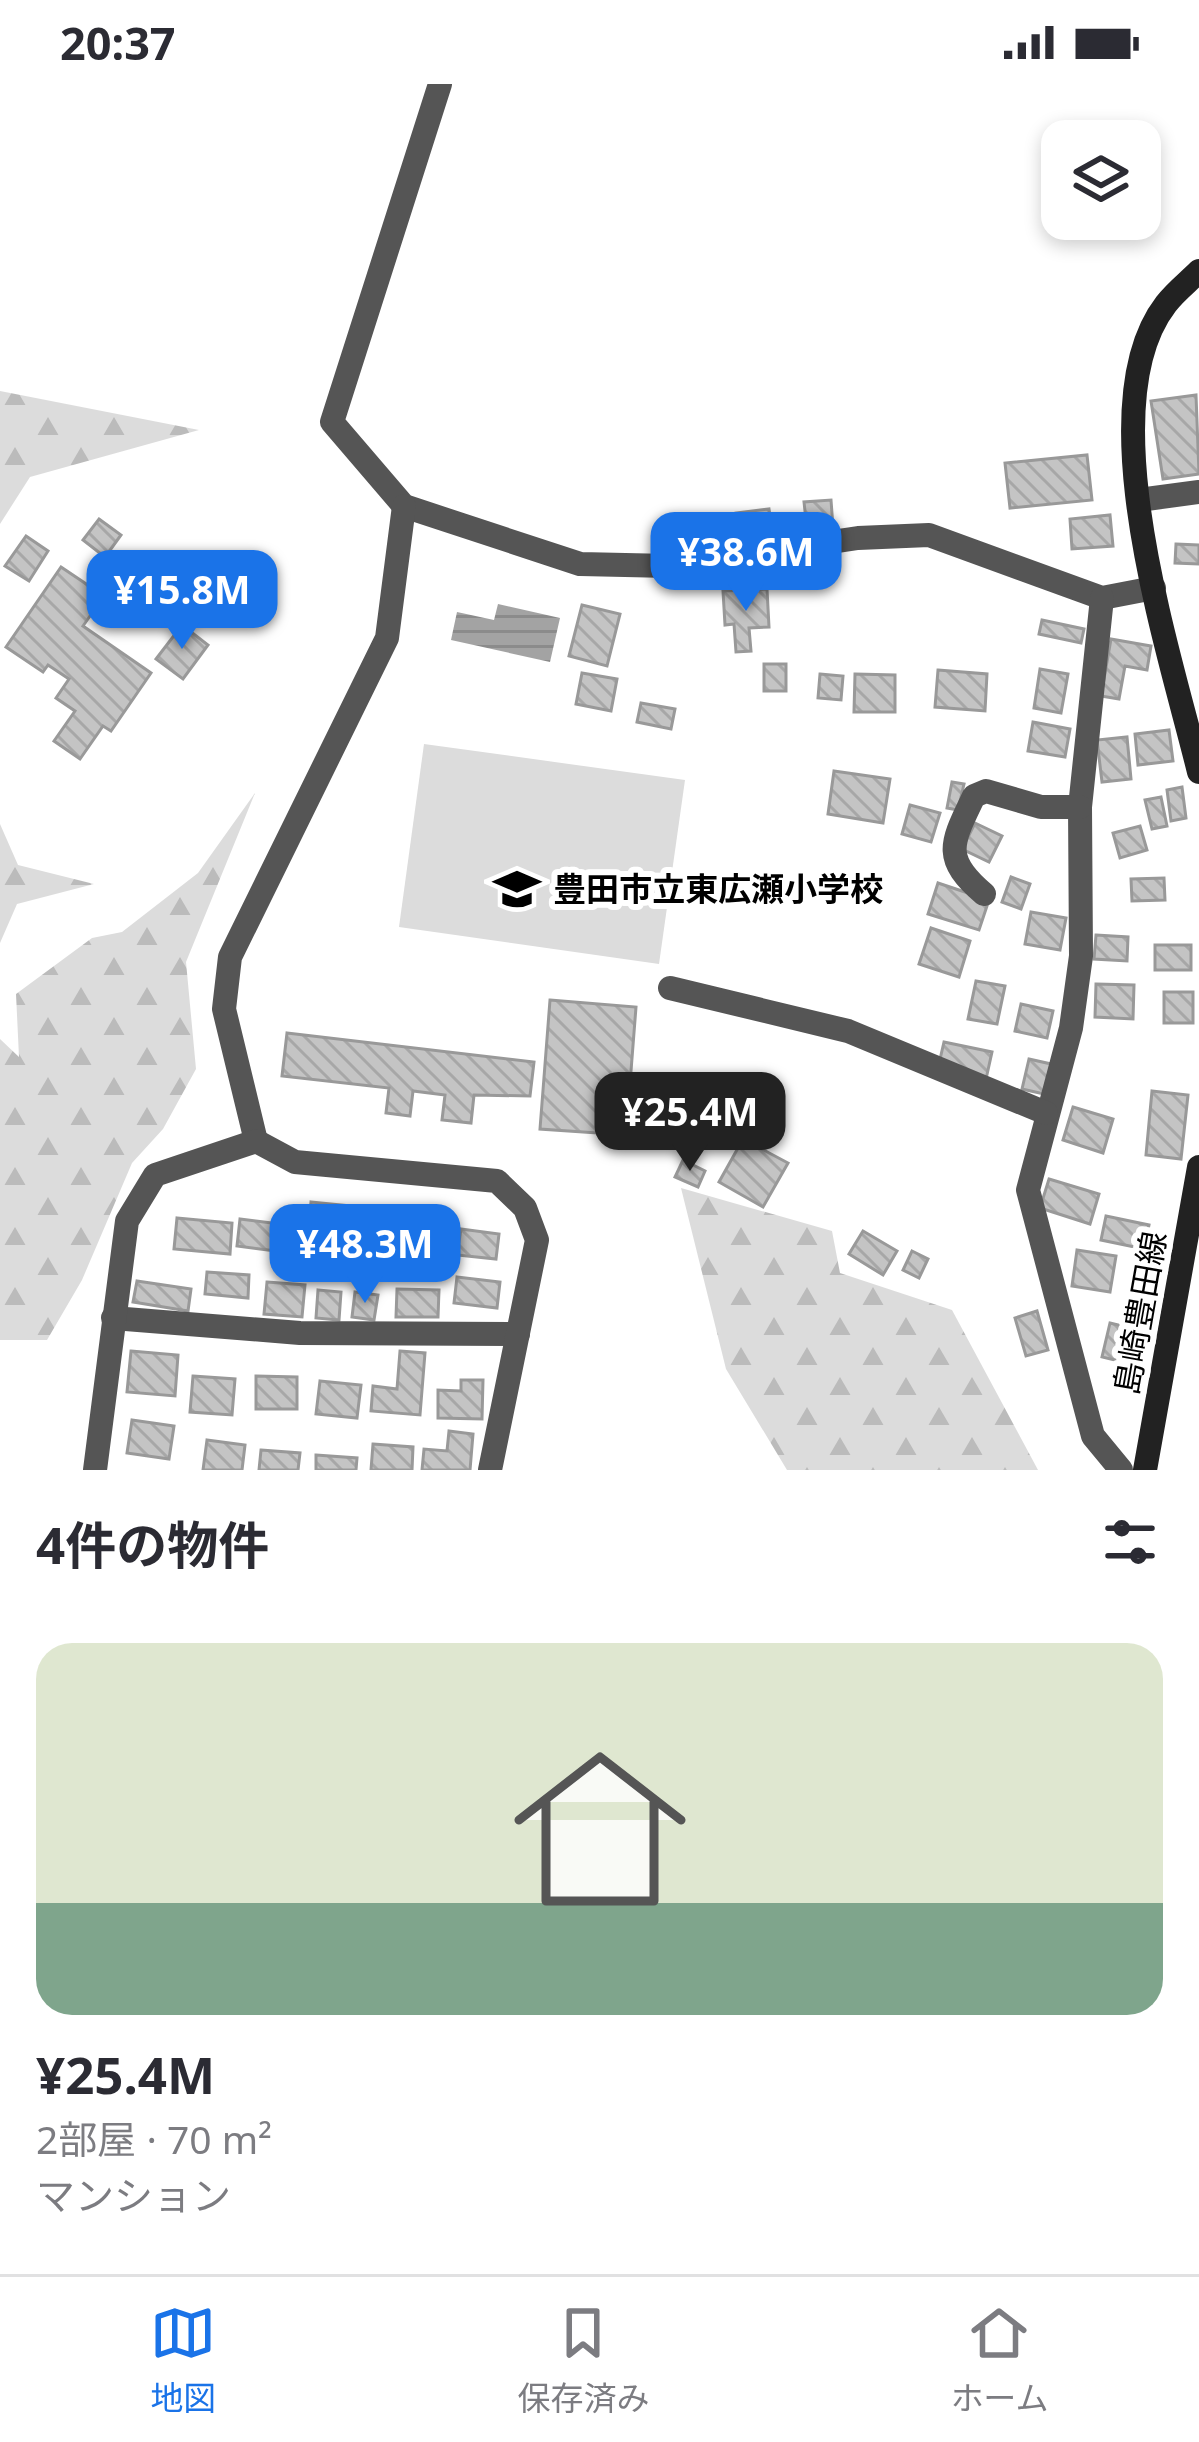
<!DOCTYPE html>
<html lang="ja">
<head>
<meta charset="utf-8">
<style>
	body { margin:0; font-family:"Noto Sans","Noto Sans JP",sans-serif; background:#f2f2f3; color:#2b2b33; height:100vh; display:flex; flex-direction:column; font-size:45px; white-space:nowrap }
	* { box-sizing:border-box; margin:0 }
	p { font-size:39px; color:#7c7c81 }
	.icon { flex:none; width:66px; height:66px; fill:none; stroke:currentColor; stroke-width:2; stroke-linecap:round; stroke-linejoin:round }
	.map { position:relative; height:1386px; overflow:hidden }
	.sheet { display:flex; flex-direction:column; background:#fff; flex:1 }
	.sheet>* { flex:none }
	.controls { position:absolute; left:1041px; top:36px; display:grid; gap:24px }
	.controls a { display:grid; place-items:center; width:120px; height:120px; border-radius:24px; background:#fff; box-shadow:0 6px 18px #0003; font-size:60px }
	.price { position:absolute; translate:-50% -102px; padding:0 27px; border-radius:24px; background:#1a73e8; color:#fff; font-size:39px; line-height:78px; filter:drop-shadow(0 3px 6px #0008) }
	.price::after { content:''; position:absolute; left:50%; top:72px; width:36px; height:27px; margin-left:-18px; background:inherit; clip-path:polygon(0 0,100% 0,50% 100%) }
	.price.current { background:#222; color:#fff }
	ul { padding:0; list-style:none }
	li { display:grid; align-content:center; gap:24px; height:636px; padding:0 36px }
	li+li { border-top:3px solid #e1e1e2 }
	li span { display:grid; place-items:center; height:372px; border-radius:36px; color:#555 }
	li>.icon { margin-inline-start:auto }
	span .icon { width:216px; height:216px; fill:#fffc; stroke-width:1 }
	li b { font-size:51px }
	h2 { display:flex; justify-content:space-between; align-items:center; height:144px; padding:0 36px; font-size:51px }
	.status { display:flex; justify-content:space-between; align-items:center; height:84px; padding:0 60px; background:#fff; direction:ltr }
	.status svg { height:33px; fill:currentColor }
	.tab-bar { display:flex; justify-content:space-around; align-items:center; height:168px; border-top:3px solid #e1e1e2; background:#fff; font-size:33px; color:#7c7c81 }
	.tab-bar a { display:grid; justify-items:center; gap:6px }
	.tab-bar .current { color:#1a73e8 }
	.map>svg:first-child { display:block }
	.forest { fill:url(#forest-firs) }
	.park { fill:#dcdcdc }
	.water { fill:url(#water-rules) }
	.building { fill:url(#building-back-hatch); stroke:#999; stroke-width:3 }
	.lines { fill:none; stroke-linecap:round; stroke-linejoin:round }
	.street { stroke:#555; stroke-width:24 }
	.secondary { stroke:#222; stroke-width:24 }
	.labels { text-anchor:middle; stroke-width:12; stroke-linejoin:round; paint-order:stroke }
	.poi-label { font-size:33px; font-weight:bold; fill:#000; stroke:#fff; text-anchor:start }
	.street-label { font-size:33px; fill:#000; stroke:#fff }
</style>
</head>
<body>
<div class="status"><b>20:37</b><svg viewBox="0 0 49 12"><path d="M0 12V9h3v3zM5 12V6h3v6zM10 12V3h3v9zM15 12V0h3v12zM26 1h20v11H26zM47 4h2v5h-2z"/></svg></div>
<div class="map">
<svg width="1199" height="1386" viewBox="0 0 1199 1386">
	<defs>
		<pattern id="forest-firs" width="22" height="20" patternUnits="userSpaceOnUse" patternTransform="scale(3)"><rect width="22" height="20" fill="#dcdcdc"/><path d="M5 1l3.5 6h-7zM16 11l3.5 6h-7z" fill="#bbb"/></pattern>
		<pattern id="water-rules" width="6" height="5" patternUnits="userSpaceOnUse" patternTransform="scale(3)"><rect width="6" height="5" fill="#a3a3a3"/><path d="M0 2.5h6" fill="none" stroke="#8b8b8b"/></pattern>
		<pattern id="building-back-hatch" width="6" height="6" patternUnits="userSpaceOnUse" patternTransform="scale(3)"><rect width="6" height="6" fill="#c4c4c4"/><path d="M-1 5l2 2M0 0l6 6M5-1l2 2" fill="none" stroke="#a7a7a7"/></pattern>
	</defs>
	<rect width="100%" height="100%" fill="#fff"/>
	<g class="forest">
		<polygon points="0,307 199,346 30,393 0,440"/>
		<polygon points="255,709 186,878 196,985 163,1045 132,1079 82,1196 47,1256 0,1256 0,955 19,973 16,910 92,854 122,848 198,789"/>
		<polygon points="0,740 18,781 94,800 17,820 0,859"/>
		<polygon points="681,1104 832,1147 840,1189 952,1226 1038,1386 787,1386 726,1285"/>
	</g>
	<polygon class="park" points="424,660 685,696 659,880 399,843"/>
	<polygon class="water" points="498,520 560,534 550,578 451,556 457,528 494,536"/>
	<g class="building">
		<polygon points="1196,311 1199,390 1163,395 1151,317"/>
		<polygon points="1087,371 1092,416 1010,424 1005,379"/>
		<polygon points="831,416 833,443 807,445 804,418"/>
		<polygon points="769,425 773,452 740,456 736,429"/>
		<polygon points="1110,431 1113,462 1072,465 1070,435"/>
		<polygon points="99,435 121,451 105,473 83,456"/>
		<polygon points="26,452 48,467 29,497 5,482"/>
		<polygon points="1176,460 1199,461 1199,480 1175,479"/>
		<polygon points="61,483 104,512 83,542 151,589 111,647 103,642 80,675 54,657 75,627 56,614 69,595 48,581 43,588 6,563"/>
		<polygon points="767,505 769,543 749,544 751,567 736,568 734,540 725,541 723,507"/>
		<polygon points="582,521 620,530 607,582 569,572"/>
		<polygon points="1042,536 1084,545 1081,559 1039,550"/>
		<polygon points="182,541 208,561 183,595 156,575"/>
		<polygon points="1111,555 1151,562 1147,586 1125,582 1119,615 1101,612"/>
		<rect x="764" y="580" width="22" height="27"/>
		<polygon points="1040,585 1068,590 1061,629 1034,624"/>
		<polygon points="938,586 987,590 985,627 935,623"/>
		<polygon points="582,589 617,595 611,627 576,620"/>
		<polygon points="820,590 843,592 841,616 818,614"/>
		<polygon points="855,590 895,591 895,628 854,628"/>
		<polygon points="641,619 675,625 671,645 637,638"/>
		<polygon points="1033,638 1070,645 1065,673 1028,667"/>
		<polygon points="1169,646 1173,677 1138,681 1135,650"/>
		<polygon points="1127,653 1131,695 1102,698 1097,656"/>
		<polygon points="834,687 890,695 883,739 828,730"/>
		<polygon points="952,698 964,700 958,726 947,724"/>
		<polygon points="1182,703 1186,734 1171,737 1167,706"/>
		<polygon points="1161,713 1167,742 1152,745 1145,716"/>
		<polygon points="910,721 940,729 931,758 902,750"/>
		<polygon points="975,739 1002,752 989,778 962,765"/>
		<polygon points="1140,742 1147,766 1120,774 1113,749"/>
		<polygon points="1011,793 1030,800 1021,825 1002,818"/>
		<polygon points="1164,794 1165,816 1132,817 1131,795"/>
		<polygon points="938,799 989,816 979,846 928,830"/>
		<polygon points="1031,828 1066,834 1060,866 1025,860"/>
		<polygon points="931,844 970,857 959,893 919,880"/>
		<polygon points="1096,851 1128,853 1127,877 1094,875"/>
		<rect x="1155" y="861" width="36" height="25"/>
		<polygon points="976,897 1005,902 997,940 968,935"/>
		<polygon points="1096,900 1134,901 1133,935 1095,933"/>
		<rect x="1164" y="908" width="29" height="31"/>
		<polygon points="550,916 636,923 626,1051 540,1045"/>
		<polygon points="1021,920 1053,927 1047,954 1015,947"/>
		<polygon points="287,949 534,978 530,1012 474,1011 471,1039 442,1036 445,1011 413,1007 410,1032 386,1029 389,1004 282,992"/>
		<polygon points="944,958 992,968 986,995 938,984"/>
		<polygon points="1029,975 1051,980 1044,1010 1022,1005"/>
		<polygon points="688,996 725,1018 695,1067 658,1045"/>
		<polygon points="1152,1007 1188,1011 1181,1075 1146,1071"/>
		<polygon points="1073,1023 1113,1035 1103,1069 1063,1056"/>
		<polygon points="743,1055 788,1079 763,1123 719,1098"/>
		<polygon points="683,1076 705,1087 698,1103 675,1093"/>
		<polygon points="1049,1095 1099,1110 1090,1140 1040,1124"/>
		<polygon points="311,1118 362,1123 358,1164 307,1159"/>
		<polygon points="1106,1132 1149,1141 1144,1165 1101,1156"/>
		<polygon points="177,1134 232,1139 230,1170 174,1165"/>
		<polygon points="240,1135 288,1141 284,1168 237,1162"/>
		<polygon points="384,1138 433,1144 429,1175 380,1170"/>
		<polygon points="461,1145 499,1150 496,1175 457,1171"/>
		<polygon points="863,1147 897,1167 883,1191 849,1170"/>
		<polygon points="1077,1166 1116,1172 1110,1208 1072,1202"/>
		<polygon points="912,1167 928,1175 919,1194 903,1186"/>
		<polygon points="207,1188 249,1191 248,1214 205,1210"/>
		<polygon points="457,1193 500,1198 497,1224 454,1219"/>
		<polygon points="137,1197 191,1205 188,1227 133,1218"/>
		<polygon points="267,1198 305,1201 302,1233 264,1230"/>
		<polygon points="397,1205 439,1206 438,1233 396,1233"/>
		<polygon points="318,1206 341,1208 339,1236 316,1234"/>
		<polygon points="355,1208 378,1211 374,1236 352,1233"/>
		<polygon points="1037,1227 1048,1266 1026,1272 1015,1234"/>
		<polygon points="1110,1239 1143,1247 1135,1281 1102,1273"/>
		<polygon points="131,1267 178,1271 175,1312 127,1308"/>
		<polygon points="400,1267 425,1269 420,1331 371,1327 373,1302 397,1305"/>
		<polygon points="193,1292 235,1295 232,1331 190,1328"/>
		<polygon points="256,1292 297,1293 297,1325 256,1325"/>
		<polygon points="461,1296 483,1296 482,1335 438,1334 438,1306 461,1307"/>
		<polygon points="320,1297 361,1301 357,1334 316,1330"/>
		<polygon points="132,1336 174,1342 169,1375 127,1369"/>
		<polygon points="449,1347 473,1350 470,1386 422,1386 424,1365 447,1367"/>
		<polygon points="207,1356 245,1361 242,1386 203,1386"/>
		<polygon points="373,1360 413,1363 412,1386 371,1386"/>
		<polygon points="261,1366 300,1369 298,1386 259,1386"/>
		<polygon points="316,1371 357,1374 356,1386 316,1386"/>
	</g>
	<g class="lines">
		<g class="street">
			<polyline points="440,0 332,338 404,422 580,480 670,482 858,454 929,451 1102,514 1154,504"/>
			<polyline points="1139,416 1199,408"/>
			<polyline points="1102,514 1080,723 1081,872 1071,944 1028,1106 1093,1352 1121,1386"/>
			<path d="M 984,810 C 941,774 952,758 974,712 L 986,707 L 1041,723 L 1080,723"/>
			<polyline points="670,904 848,947 1046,1029"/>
			<polyline points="256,1057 224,925 230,873 387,554 404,422"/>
			<polyline points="113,1234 300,1249 518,1250"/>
			<polyline points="95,1386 127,1137 155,1091 256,1057 295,1078 497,1097 525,1124 537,1156 490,1386"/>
		</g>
		<g class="secondary">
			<path d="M 1199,187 C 1188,198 1175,208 1166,220 C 1087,322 1171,572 1199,688"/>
			<polyline points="1145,1386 1199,1083"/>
		</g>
	</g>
	<defs>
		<symbol id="school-bare" viewBox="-9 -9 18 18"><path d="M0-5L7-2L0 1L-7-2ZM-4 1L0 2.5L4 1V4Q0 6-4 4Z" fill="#000" stroke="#fff" stroke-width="2.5" paint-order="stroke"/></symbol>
	</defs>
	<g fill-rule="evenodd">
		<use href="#school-bare" x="484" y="772" width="66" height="66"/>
	</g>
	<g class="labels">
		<g class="poi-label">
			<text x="553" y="817">豊田市立東広瀬小学校</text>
		</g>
		<g class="street-label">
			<text transform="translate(1140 1229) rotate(-80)" y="12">島崎豊田線</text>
		</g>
	</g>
</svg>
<div class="controls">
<a><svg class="icon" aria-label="layers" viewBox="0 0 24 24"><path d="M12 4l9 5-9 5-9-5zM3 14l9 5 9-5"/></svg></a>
</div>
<b class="price" style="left:746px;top:530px">¥38.6M</b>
<b class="price" style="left:182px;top:568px">¥15.8M</b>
<b class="price current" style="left:690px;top:1090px">¥25.4M</b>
<b class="price" style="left:365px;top:1222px">¥48.3M</b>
</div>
<section class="sheet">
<h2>4件の物件<svg class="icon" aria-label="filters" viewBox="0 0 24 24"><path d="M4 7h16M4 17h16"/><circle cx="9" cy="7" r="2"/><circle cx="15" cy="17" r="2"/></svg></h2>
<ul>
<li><span style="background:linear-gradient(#dfe7d0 70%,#7fa58c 0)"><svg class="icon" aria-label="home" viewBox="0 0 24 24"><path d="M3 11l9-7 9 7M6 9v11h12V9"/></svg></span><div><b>¥25.4M</b><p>2部屋 · 70 m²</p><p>マンション</p></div></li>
</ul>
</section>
<nav class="tab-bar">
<a class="current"><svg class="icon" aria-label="map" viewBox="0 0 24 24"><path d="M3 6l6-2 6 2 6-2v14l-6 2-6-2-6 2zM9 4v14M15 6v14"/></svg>地図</a>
<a><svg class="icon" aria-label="saved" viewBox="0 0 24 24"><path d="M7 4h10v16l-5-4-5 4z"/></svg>保存済み</a>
<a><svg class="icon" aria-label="home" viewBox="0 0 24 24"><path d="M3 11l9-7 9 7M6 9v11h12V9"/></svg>ホーム</a>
</nav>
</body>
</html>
